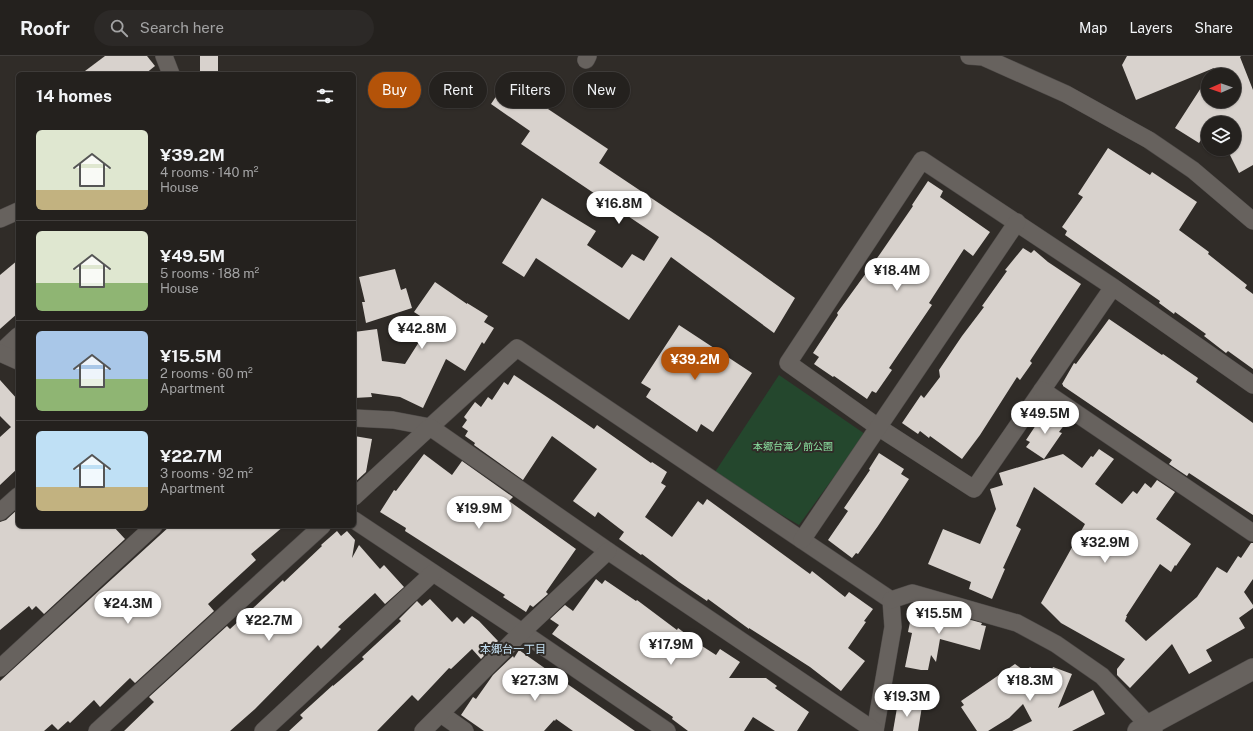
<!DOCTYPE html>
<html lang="en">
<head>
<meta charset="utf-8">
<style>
	body { margin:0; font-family:"Public Sans","Noto Sans JP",sans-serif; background:#2c2927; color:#f1f3f6; height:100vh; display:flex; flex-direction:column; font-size:15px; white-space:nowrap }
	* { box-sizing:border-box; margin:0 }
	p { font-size:13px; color:#a3a3a4 }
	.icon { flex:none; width:22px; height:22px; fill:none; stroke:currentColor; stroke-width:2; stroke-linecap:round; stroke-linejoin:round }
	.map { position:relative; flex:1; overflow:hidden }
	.drawer { position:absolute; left:16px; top:16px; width:340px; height:456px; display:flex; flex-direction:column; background:#24211e; border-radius:6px; box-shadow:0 1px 3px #0004,0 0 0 1px #413e3c }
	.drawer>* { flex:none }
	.banner { position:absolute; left:368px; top:16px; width:380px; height:36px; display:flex; gap:8px }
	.needle { width:26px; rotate:268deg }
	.fabs { position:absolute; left:1201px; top:12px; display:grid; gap:8px }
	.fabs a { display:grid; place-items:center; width:40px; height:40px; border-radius:50%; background:#24211e; box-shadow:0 1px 3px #0004,0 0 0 1px #413e3c; font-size:20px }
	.price { position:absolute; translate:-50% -34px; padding:0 9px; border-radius:14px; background:#fff; color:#222; font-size:13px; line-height:26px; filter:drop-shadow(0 1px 2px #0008) }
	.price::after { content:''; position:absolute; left:50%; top:24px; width:12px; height:9px; margin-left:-6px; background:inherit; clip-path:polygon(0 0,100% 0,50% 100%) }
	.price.selected { background:#b45309; color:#fff }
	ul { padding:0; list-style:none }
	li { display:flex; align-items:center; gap:12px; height:100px; padding:0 20px }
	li+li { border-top:1px solid #413e3c }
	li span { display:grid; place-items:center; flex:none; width:112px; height:80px; border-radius:6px; color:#555 }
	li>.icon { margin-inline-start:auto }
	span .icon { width:48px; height:48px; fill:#fffc; stroke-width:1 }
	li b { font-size:17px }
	h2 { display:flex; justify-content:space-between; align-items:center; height:48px; padding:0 20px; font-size:17px }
	.tag { padding:0 14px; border-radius:18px; background:#24211e; box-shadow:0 1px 3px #0004,0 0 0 1px #413e3c; font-size:14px; line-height:36px }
	.tag.selected { background:#b45309; color:#fff }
	header { display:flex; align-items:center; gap:24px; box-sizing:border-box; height:56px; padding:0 20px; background:#24211e; border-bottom:1px solid #413e3c }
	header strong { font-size:19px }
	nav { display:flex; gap:22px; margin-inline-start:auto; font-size:14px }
	.search { width:280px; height:36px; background:#2c2927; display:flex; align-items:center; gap:10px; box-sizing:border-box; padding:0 14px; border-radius:22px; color:#a3a3a4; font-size:15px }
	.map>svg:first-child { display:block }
	.green { fill:#24472d }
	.building { fill:#d8d2cd }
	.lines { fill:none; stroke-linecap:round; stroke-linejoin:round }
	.minor-casing { stroke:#4d4947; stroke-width:18 }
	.tertiary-casing { stroke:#4d4947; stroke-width:22 }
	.minor { stroke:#67625e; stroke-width:17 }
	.tertiary { stroke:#67625e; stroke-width:21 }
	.labels { text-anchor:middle; stroke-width:4; stroke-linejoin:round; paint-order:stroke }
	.park-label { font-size:10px; fill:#8be1a0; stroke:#302c28 }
	.neighbourhood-label { font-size:11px; fill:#c5e1f4; stroke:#302c28 }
</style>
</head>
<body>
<header>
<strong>Roofr</strong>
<div class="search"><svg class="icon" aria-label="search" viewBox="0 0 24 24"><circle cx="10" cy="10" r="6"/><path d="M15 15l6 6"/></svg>Search here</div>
<nav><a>Map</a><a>Layers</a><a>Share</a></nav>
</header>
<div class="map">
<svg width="1253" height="675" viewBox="0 0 1253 675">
	<rect width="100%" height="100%" fill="#302c28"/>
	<polygon class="green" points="779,319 865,378 799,469 713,419"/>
	<g class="building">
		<polygon points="105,0 147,0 155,10 145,18 81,18"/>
		<rect x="200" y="0" width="18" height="18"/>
		<polygon points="1127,0 1241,0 1240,1 1253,34 1253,109 1239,117 1227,93 1234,93 1234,67 1213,67 1212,66 1211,67 1208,67 1208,73 1199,87 1175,72 1208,21 1208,45 1234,45 1234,19 1210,19 1214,12 1136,44 1122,9"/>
		<polygon points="513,15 554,42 548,53 608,93 599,107 711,182 795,242 774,277 671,201 629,264 536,202 524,221 502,207 542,142 596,175 587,189 622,212 632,198 644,205 659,181 521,88 530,75 491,48"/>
		<polygon points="1108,92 1150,119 1152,116 1197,146 1179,174 1209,196 1208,198 1247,229 1245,232 1253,238 1253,313 1228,295 1226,297 1204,280 1206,278 1175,256 1174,258 1159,247 1160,245 1065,179 1067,175 1062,171 1083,141 1078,138"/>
		<polygon points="928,125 943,135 940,141 990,176 973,200 964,193 929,247 932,249 889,312 892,314 876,337 872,335 867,343 834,320 833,321 814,308 819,301 813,297 838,259 837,257 880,198 913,150 912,149"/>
		<polygon points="1023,192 1031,197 1034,194 1048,206 1081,228 1030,305 1032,307 1020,324 1017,321 980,379 962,403 930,380 929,382 920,375 918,378 902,367 921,339 924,342 940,321 939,314 962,280 984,251 982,250 1007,215 1005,214"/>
		<polygon points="18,204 18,257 0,273 0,219"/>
		<polygon points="395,213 401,234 406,232 412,252 366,267 362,246 365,246 359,221"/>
		<polygon points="435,226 467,248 467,247 488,260 484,266 494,272 484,288 482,286 465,315 446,303 423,352 400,341 371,337 372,341 354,342 354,276 377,273 382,305 405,308 431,267 414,256"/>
		<polygon points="1109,263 1162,299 1163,298 1198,322 1196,326 1253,367 1253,459 1189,417 1187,420 1169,408 1172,404 1063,330 1063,329 1062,328 1074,307 1076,308"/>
		<polygon points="679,269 752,317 713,376 701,368 697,376 646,341 651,333 641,327"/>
		<polygon points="514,319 556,347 594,373 597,369 651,407 652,406 667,416 661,427 666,430 645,461 672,481 698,445 703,449 707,443 810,518 812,515 845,541 849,536 873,553 864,565 866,566 848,592 865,605 841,635 810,611 749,572 749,573 708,543 707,545 679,526 642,498 641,499 619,483 624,476 598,456 595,461 573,445 597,413 552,380 523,424 474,389 475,387 465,380 468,375 462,371 467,364 464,361 475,346 481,351 488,341 492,344 504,326 508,329"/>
		<polygon points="0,324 18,344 18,412 0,429 0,381 11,371 0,360"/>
		<polygon points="1046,354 1065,368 1059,376 1062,377 1044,403 1026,391 1030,386 1026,384"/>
		<polygon points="354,380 372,383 366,416 354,427"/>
		<polygon points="1099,393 1114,403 1095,428 1122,448 1133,435 1137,438 1145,427 1151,432 1157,424 1175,436 1156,463 1191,488 1176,510 1175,509 1171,516 1160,508 1126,560 1127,560 1125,565 1146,585 1197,541 1217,511 1227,517 1238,500 1241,502 1251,487 1253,487 1253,523 1244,536 1253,549 1253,552 1239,562 1245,572 1206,594 1212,605 1189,618 1172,588 1130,632 1117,619 1117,613 1125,603 1061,567 1041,547 1085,468 1034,431 1016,470 1021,473 1003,512 1005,513 992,543 969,533 971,526 928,508 943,473 980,488 996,453 990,433 1003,429 999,417 1063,398 1082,412 1091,400 1093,401"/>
		<polygon points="879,397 904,413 901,418 909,423 878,470 858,498 856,497 852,502 828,484 848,455 844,452 870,414 869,413"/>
		<polygon points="424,398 452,419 462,405 513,441 509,445 576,493 546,536 548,538 533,551 530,549 526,556 503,541 505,539 405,475 406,472 380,456 394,434 396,435"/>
		<polygon points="18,453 18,470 113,470 125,483 44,558 36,550 32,554 29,550 0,574 0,466 6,464"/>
		<polygon points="170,470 284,470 251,498 256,504 208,548 214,555 135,627 130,622 100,651 94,644 70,667 68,665 58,674 52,668 44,675 0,675 0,625"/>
		<polygon points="337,475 341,480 347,475 355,484 352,502 359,489 380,513 384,509 404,531 385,548 375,537 338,571 341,573 321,593 318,589 255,653 230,675 124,675 154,646 149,641 227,570 230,573 251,554 283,524 284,526 322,490 321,489"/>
		<polygon points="596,523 602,528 605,524 636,545 637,544 677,574 678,572 702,590 716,599 720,593 740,606 729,622 766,622 777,630 775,632 809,656 797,675 775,675 753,661 744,675 688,675 672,663 673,661 552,578 559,569 550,563 565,549 573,555"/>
		<polygon points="430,543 452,566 457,561 464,568 472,560 479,565 498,585 481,603 472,593 451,613 449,612 418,645 412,639 377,675 289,675 303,662 300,659 333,629 333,630 339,625 364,603 362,601 401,565 399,563 417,545 422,550"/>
		<polygon points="913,551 949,558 982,567 981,569 986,570 980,594 940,583 936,606 931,599 928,614 921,614 905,611 912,577 908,576"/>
		<polygon points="519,594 563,625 635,675 573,675 556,663 555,665 554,664 544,675 484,675 461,659 473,641 476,643 493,619 513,600 514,602"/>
		<polygon points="1015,608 1026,616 1030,611 1048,624 1053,611 1072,618 1058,652 1093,634 1105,658 1072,675 1012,675 1032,665 1023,648 1009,662 988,675 977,675 961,651 964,649 961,645"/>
		<polygon points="898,646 922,650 918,675 893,675"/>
	</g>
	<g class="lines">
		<defs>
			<g id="minor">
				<polyline points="164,0 171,18"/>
				<polyline points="969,0 983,1 1066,38 1149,84 1193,114 1253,165"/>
				<polyline points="586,4 588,0"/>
				<polyline points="0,163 18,155"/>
				<polyline points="1113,231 974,433 878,371 788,307 922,104 1113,231 1253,329"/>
				<polyline points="0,297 18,280"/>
				<polyline points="0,297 18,305"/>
				<polyline points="1042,334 1253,477"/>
				<polyline points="354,362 393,364 430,371 517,292 891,544 893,571 875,675"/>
				<polyline points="354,441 430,371 608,495 875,675"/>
				<polyline points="0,456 18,440"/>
				<polyline points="354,464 522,576 667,675"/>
				<polyline points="802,484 1017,166"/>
				<polyline points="891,544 912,537 1017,567 1056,588 1102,620 1154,675"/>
				<polyline points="0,612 154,470"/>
				<polyline points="441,658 465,675"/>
				<polyline points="97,675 322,470"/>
				<polyline points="263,675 433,517"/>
				<polyline points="423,675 522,576 608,495"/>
			</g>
			<polyline id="tertiary" points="1138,675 1253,613"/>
		</defs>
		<use href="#minor" class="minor-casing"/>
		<use href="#tertiary" class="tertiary-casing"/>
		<use href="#minor" class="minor"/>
		<use href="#tertiary" class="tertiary"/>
	</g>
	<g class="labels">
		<g class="park-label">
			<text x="793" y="394">本郷台滝ノ前公園</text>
		</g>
		<g class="neighbourhood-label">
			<text x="513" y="597">本郷台一丁目</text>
		</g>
	</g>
</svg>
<div class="fabs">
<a><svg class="needle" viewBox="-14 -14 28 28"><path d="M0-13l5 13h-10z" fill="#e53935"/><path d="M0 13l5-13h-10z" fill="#a3a3a4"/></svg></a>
<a><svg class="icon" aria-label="layers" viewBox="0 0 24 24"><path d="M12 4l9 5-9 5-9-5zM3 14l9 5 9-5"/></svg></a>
</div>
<b class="price" style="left:619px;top:169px">¥16.8M</b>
<b class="price" style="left:897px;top:236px">¥18.4M</b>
<b class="price" style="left:422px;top:294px">¥42.8M</b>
<b class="price selected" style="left:695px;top:325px">¥39.2M</b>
<b class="price" style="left:1045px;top:379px">¥49.5M</b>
<b class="price" style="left:479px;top:474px">¥19.9M</b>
<b class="price" style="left:1105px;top:508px">¥32.9M</b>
<b class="price" style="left:128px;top:569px">¥24.3M</b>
<b class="price" style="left:939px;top:579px">¥15.5M</b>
<b class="price" style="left:269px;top:586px">¥22.7M</b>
<b class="price" style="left:671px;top:610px">¥17.9M</b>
<b class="price" style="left:535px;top:646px">¥27.3M</b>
<b class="price" style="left:1030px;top:646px">¥18.3M</b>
<b class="price" style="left:907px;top:662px">¥19.3M</b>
<div class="banner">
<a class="tag selected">Buy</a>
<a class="tag">Rent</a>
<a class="tag">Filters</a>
<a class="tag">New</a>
</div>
<section class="drawer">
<h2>14 homes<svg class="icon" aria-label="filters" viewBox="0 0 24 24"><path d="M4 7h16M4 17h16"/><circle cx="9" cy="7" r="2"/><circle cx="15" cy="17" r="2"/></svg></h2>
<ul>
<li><span style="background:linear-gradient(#dfe7d0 75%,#c2b280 0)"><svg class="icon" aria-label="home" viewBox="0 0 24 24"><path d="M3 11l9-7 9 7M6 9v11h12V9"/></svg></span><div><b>¥39.2M</b><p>4 rooms · 140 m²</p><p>House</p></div></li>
<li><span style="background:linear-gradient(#dfe7d0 65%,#8fb573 0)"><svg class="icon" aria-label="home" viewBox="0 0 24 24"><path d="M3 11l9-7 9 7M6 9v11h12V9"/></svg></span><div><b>¥49.5M</b><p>5 rooms · 188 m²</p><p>House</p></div></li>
<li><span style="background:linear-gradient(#a9c7e8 60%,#8fb573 0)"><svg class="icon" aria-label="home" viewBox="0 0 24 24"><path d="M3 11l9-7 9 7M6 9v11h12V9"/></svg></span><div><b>¥15.5M</b><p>2 rooms · 60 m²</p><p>Apartment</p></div></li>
<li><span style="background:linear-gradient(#bfe0f5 70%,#c2b280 0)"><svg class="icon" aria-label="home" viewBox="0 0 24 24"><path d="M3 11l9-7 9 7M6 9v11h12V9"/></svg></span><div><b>¥22.7M</b><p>3 rooms · 92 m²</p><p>Apartment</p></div></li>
</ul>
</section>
</div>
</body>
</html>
